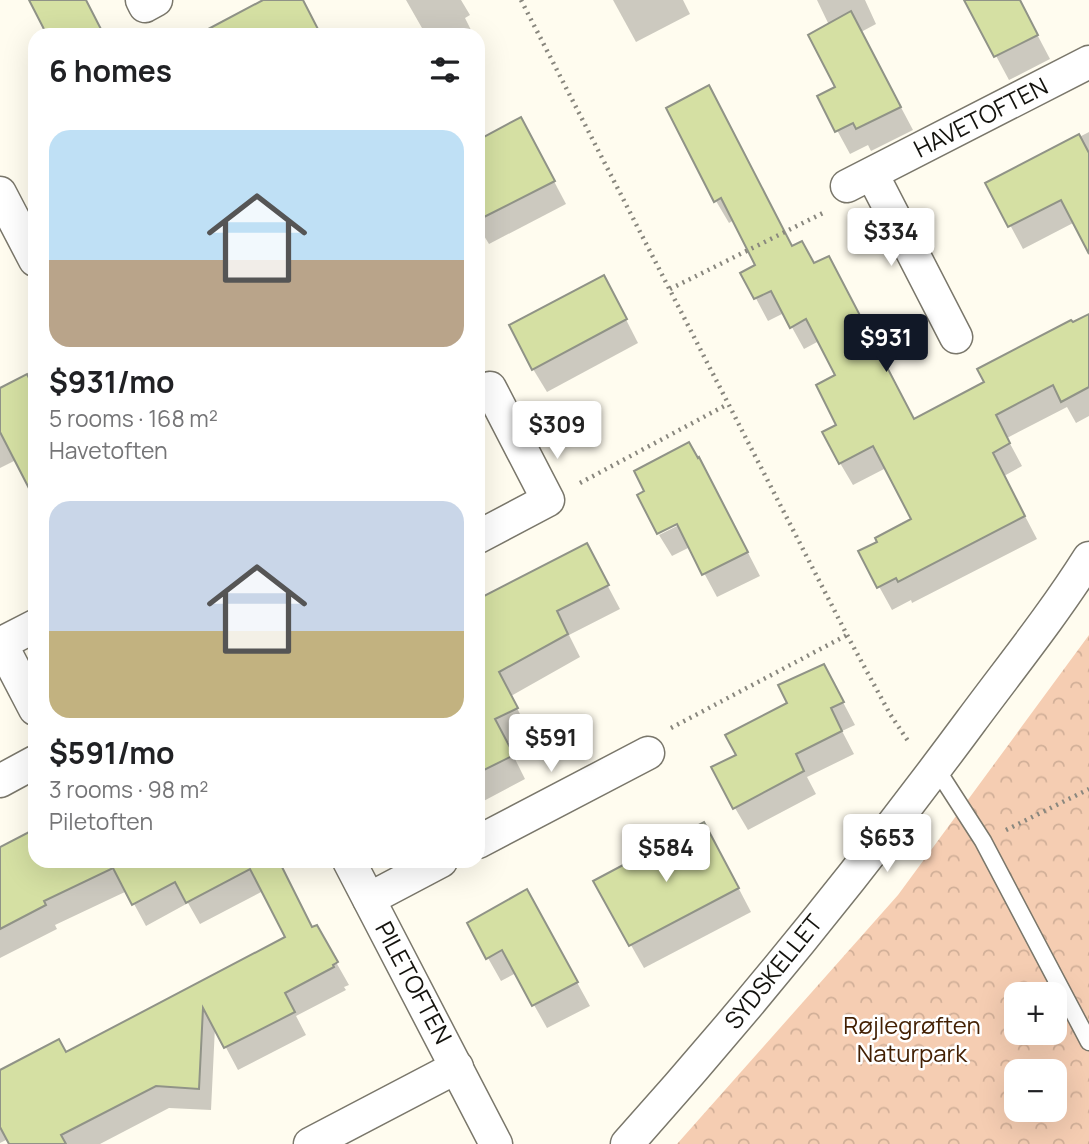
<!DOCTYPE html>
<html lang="en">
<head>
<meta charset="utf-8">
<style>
	body { margin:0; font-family:Manrope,sans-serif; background:#f6f6f6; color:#202124; height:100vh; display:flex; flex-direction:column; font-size:26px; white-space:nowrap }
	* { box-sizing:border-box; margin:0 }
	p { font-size:23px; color:#757577 }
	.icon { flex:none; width:38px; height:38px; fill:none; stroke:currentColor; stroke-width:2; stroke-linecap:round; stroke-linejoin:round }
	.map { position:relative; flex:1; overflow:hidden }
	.panel { position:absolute; left:28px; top:28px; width:457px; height:840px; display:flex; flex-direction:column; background:#fff; border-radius:21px; box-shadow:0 7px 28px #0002 }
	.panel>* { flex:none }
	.fabs { position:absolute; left:1004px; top:982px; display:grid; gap:14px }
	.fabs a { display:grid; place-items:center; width:63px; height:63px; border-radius:14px; background:#fff; box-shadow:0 7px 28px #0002; font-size:35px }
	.price { position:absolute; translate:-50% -60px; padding:0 16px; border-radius:7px; background:#fff; color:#222; font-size:23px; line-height:46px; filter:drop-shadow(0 2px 4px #0008) }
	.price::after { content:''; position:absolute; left:50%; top:42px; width:21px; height:16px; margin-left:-10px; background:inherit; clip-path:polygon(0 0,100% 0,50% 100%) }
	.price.selected { background:#111827; color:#fff }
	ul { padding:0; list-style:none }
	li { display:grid; align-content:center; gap:14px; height:371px; padding:0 21px }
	li span { display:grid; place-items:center; height:217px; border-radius:21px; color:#555 }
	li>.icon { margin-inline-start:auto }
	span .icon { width:126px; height:126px; fill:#fffc; stroke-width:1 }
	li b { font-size:30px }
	h2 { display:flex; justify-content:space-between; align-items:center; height:84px; padding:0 21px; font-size:30px }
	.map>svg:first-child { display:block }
	.forest { fill:url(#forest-crowns); fill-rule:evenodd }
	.shadow { fill:#0003 }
	.building { fill:#d5e0a3; stroke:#909387; stroke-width:2 }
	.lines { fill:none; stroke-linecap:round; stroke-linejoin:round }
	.service-casing { stroke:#7a776b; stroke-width:19 }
	.minor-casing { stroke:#7a776b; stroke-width:35 }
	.path { stroke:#89877e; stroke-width:4.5; stroke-dasharray:2 5; stroke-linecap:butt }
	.service { stroke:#fff; stroke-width:16 }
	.minor { stroke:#fff; stroke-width:32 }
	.labels { text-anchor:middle; stroke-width:5; stroke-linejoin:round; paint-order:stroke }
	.street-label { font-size:24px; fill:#14130e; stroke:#fff }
	.park-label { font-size:24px; fill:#421f02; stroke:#fff }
</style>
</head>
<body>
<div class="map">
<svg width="1089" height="1144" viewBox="0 0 1089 1144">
	<defs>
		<pattern id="forest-crowns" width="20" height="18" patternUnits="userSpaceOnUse" patternTransform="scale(1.75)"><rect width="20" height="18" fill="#f5cdb2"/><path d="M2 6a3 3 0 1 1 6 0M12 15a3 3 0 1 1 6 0" fill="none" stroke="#d1af98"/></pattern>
	</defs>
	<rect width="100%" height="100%" fill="#fffcef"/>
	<path class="forest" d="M 1089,635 L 1089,1144 L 677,1144 L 898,895 ZM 1017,994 L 1055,994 L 1055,1032 L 1017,1032 ZM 1017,1071 L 1055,1071 L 1055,1110 L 1017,1110 Z"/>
	<g class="shadow">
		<polygon points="406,0 461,0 470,15 465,18 473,34 426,35"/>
		<polygon points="613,0 683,0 690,14 636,42"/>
		<polygon points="817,0 865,0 876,24 861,32 913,130 871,151 868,145 850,154 819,97 837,88 829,25"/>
		<polygon points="966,0 1019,0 1050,59 1009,80"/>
		<polygon points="668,108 793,248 814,265 914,421 986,382 1072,324 1089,320 1089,416 1076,423 1067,407 1007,438 1022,466 1004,476 1037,539 912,603 911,600 892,610 860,552 913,520 886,468 853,485 840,463 838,376 819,341 804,349 784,313 768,321 743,274 758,266 734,220 729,223 716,201"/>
		<polygon points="521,119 566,204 489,244 478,226 478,142"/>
		<polygon points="1089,132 1089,234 1075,222 1023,249 988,184"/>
		<polygon points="616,300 638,343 547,392 533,369"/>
		<polygon points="0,390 35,392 35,496 16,460 0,468"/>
		<polygon points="712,483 760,576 717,597 690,547 672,556 659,535 685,522"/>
		<polygon points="586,545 620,609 569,635 580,657 511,696 529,732 507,743 525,779 478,804 478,601"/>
		<polygon points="836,689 855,725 842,731 854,754 807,777 816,794 748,830 735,808 738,756"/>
		<polygon points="35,831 35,861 278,861 312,929 316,927 349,985 344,987 346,990 296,1016 306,1035 238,1070 215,1027 211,1110 169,1108 100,1144 11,1144 8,1139 0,1143 0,1072 65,1054 288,938 263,891 200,924 188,903 146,926 127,891 55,925 57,929 0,958 0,849"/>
		<polygon points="717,847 751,912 644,968 595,882"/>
		<polygon points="540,915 590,1006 547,1028 516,973 501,981 488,958"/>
	</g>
	<g class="building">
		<polygon points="29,0 86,0 104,35 47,35"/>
		<polygon points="263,0 303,0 321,35 197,35"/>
		<polygon points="964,0 1020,0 1038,35 994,57"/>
		<polygon points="851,11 901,107 856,129 853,123 835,132 817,96 835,87 808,35"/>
		<polygon points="709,85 792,246 802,241 814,263 829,256 914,419 984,382 977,369 1071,320 1073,322 1089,314 1089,387 1061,402 1053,385 996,415 1010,443 993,453 1025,516 898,582 896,578 877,588 858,551 877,542 875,538 911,519 873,446 839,464 822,432 836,425 816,385 835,375 806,319 790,328 771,291 754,299 740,273 755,265 721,198 714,202 666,108"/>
		<polygon points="521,117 555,181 478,220 478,140"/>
		<polygon points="1079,134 1089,153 1089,254 1061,200 1008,227 985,183"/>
		<polygon points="604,275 627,319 532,370 509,325"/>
		<polygon points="27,374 35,390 35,500 0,432 0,388"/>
		<polygon points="689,442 698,458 699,457 748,552 702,575 677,524 657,534 637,495 644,491 634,471"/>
		<polygon points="587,543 609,585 557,611 568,634 499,672 518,708 495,719 514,755 478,773 478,599"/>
		<polygon points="824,664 844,702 831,708 842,731 796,754 804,771 733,809 711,767 736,755 725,735 787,703 778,685"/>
		<polygon points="704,822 739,888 629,946 593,881"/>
		<polygon points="35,829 35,861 279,861 312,927 317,925 338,962 333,965 334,967 285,993 295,1012 224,1048 203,1008 199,1089 156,1086 61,1135 66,1144 9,1144 0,1127 0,1070 59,1039 66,1052 285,937 250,869 186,903 175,882 132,905 113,868 44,901 46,905 0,929 0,847"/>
		<polygon points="527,889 578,982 532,1006 502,950 486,959 467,923"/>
	</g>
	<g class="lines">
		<defs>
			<polyline id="service" points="936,768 983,841 1089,1042"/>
			<g id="minor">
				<polyline points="142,0 145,6 156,0"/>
				<polyline points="872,174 956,337"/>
				<polyline points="847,186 1089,62"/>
				<polyline points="0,193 35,260"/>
				<polyline points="478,394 490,388 548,500 478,537"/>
				<polyline points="0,644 35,626"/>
				<polyline points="1,644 35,709"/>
				<polyline points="0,781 35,762"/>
				<polyline points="478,842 648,753"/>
				<polyline points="349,861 496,1144"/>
				<polyline points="369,899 441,861"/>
				<polyline points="310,1144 457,1067"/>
				<path d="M 627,1144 C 748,1009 863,867 971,721 C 1011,667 1053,615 1089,558"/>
			</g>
		</defs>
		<use href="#service" class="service-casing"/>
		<use href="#minor" class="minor-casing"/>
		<g class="path">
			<polyline points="521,0 847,635 890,714 910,744"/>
			<polyline points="670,289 825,212"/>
			<polyline points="580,483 728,404"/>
			<polyline points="671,728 847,635"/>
			<polyline points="1006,830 1089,789"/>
		</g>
		<use href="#service" class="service"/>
		<use href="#minor" class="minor"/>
	</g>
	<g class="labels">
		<g class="street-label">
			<text transform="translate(981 118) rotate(-27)" y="8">HAVETOFTEN</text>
			<text transform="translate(774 972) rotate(-51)" y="8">SYDSKELLET</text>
			<text transform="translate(413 983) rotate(62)" y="8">PILETOFTEN</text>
		</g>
		<g class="park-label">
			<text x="912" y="1034">Røjlegrøften<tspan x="912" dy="28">Naturpark</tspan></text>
		</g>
	</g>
</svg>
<div class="fabs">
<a>+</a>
<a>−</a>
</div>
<b class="price" style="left:891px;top:268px">$334</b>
<b class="price selected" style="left:886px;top:374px">$931</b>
<b class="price" style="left:557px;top:461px">$309</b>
<b class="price" style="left:551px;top:774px">$591</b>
<b class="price" style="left:887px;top:874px">$653</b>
<b class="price" style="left:666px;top:884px">$584</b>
<section class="panel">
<h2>6 homes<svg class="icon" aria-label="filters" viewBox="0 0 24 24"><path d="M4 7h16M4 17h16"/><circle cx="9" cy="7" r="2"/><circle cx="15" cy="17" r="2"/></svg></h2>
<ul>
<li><span style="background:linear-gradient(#bfe0f5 60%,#b9a48a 0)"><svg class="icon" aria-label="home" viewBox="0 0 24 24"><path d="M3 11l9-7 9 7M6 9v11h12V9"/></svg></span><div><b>$931/mo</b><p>5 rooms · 168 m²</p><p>Havetoften</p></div></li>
<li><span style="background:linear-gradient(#c9d6e8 60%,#c2b280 0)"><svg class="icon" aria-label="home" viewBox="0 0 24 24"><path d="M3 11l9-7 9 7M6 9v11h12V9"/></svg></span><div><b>$591/mo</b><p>3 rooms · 98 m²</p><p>Piletoften</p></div></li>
</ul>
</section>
</div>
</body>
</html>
